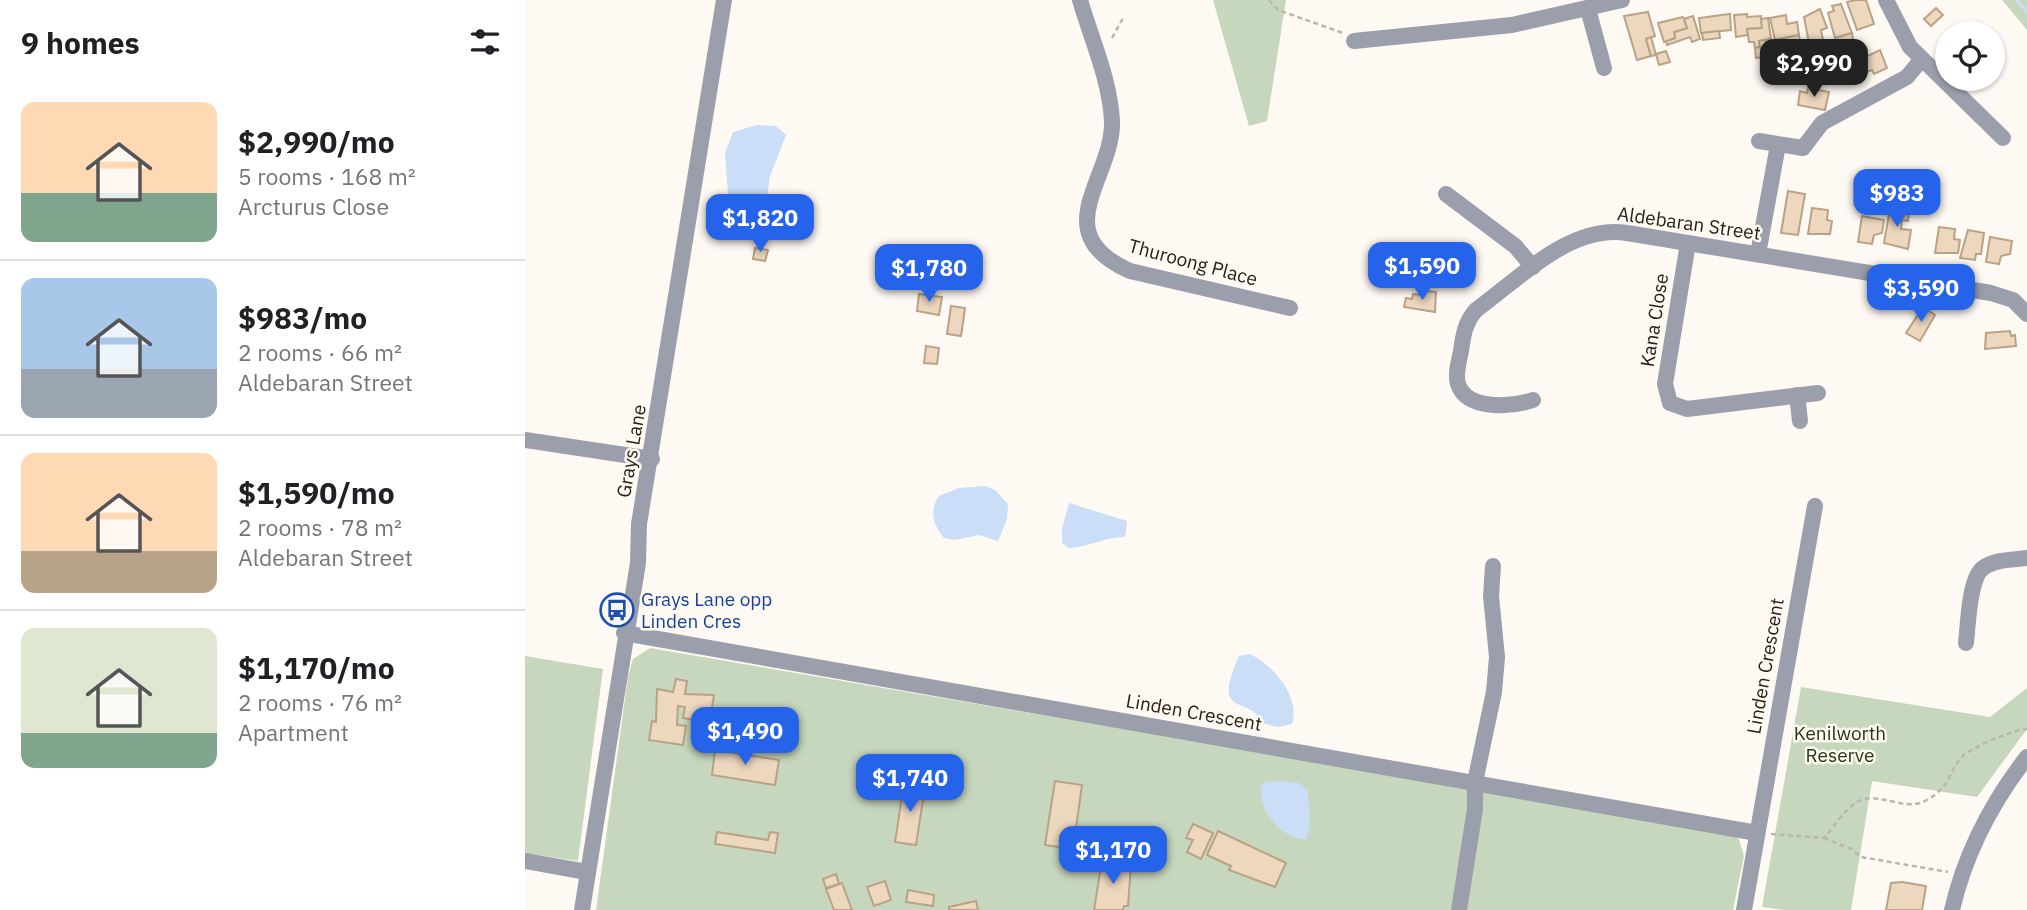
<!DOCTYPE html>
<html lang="en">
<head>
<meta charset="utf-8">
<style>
	body { margin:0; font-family:"IBM Plex Sans",sans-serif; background:#f6f6f6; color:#202124; height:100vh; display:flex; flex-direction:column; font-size:26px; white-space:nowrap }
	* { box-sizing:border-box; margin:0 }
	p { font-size:23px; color:#757577 }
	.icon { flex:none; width:38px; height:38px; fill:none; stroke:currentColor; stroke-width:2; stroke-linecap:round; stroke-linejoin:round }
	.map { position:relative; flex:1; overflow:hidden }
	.panel { display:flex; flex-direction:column; background:#fff; width:525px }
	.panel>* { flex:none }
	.controls { position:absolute; left:1410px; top:21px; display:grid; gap:14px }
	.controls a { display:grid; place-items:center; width:70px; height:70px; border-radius:50%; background:#fff; box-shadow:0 2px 5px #0004; font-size:35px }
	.price { position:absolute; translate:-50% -60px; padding:0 16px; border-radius:14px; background:#2563eb; color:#fff; font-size:23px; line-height:46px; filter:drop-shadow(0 2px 4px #0008) }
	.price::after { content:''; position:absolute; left:50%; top:42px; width:21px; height:16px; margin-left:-10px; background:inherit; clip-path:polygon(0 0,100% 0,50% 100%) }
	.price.on { background:#222; color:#fff }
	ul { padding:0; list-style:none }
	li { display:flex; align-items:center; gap:21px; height:175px; padding:0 21px }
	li+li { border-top:2px solid #e0e0e0 }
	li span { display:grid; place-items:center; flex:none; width:196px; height:140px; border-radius:14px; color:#555 }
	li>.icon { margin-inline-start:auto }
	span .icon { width:84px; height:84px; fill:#fffc; stroke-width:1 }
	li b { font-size:30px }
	h2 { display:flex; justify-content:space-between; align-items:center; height:84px; padding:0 21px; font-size:30px }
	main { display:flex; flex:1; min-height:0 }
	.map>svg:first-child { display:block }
	.green { fill:#c7d7be }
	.water { fill:#cadef7 }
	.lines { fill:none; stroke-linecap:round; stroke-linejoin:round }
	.stream { stroke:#cadef7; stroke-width:3.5 }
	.building { fill:#edd8bf; stroke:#b9a285; stroke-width:2 }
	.path { stroke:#bcb5ae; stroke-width:2.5; stroke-dasharray:5 3.5; stroke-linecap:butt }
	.minor { stroke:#9a9fab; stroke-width:16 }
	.labels { text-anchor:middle; stroke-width:5; stroke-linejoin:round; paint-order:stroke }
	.street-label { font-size:19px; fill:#292015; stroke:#fef9f3 }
	.transit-label { font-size:19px; fill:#164399; stroke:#fef9f3; text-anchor:start }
	.park-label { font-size:19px; fill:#233a11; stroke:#fef9f3 }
</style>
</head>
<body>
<main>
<section class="panel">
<h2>9 homes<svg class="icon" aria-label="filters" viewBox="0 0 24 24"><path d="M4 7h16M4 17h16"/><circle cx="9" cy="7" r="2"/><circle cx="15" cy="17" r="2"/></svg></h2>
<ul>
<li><span style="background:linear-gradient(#ffd9b3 65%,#7fa58c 0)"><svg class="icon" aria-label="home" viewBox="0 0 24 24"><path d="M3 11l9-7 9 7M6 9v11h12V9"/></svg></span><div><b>$2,990/mo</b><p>5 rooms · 168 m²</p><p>Arcturus Close</p></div></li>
<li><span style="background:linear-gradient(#a9c7e8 65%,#9aa5b1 0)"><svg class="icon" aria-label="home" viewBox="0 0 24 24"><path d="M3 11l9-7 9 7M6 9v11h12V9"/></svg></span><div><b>$983/mo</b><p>2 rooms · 66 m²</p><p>Aldebaran Street</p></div></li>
<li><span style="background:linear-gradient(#ffd9b3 70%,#b9a48a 0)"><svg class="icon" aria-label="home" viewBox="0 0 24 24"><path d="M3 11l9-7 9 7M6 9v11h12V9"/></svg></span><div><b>$1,590/mo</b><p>2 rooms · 78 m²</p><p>Aldebaran Street</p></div></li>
<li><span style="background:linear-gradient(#dfe7d0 75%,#7fa58c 0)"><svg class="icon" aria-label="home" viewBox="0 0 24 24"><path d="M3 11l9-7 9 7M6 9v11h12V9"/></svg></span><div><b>$1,170/mo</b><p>2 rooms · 76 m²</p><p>Apartment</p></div></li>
</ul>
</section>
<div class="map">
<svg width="1502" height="910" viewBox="0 0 1502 910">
	<rect width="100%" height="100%" fill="#fef9f3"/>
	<g class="green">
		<polygon points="688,0 761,0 742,121 724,126"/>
		<polygon points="1477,0 1502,0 1502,30"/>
		<polygon points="125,648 1201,832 1214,839 1219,856 1208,910 71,910 103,677 108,659"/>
		<polygon points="0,656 78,669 53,861 0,853"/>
		<polygon points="1276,687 1465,717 1502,688 1502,729 1452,797 1347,781 1326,910 1259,910 1237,907"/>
	</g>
	<g class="water">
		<polygon points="232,125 251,126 261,135 245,176 241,205 228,229 201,239 193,239 203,194 200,153 208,132"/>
		<path d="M 460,486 L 470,490 L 483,504 L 482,519 L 473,541 L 454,535 L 430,540 L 419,538 C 408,525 404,510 414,496 L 434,488 Z"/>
		<path d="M 544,503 L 602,521 L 600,537 C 579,537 565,547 544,548 L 537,543 L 537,529 Z"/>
		<path d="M 725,654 C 748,665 776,697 767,724 L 753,727 L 737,723 C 725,693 685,721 714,656 Z"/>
		<path d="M 756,781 L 774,783 L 783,791 L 785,826 L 781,840 C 755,837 734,813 736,786 L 741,782 Z"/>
	</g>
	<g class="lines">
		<polyline class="stream" points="1492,0 1502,12"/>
	</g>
	<g class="building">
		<polygon points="1331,0 1341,0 1349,24 1332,30 1322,2"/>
		<polygon points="1316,4 1327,33 1310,38 1303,13 1309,11 1307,6"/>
		<polygon points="1411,8 1418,15 1406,26 1399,19"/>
		<polygon points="1295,9 1302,28 1296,30 1298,40 1284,43 1279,17"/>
		<polygon points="1123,12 1130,36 1121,39 1126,56 1112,60 1099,16"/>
		<polygon points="1205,14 1206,30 1176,33 1174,18"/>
		<polygon points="1222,14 1222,17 1236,16 1237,28 1222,29 1223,35 1211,37 1209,15"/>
		<polygon points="1261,15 1262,24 1272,22 1274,35 1250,40 1245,18"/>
		<polygon points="1168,16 1175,39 1167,42 1165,37 1142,45 1141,41 1150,38 1149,32 1162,28 1159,19"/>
		<polygon points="1158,17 1162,28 1149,32 1150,38 1139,42 1133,23"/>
		<polygon points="1243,18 1246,39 1234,41 1235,47 1230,48 1229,42 1224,42 1222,29 1237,28 1236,19"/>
		<polygon points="1194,31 1195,38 1178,40 1177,33"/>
		<polygon points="1327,33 1328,40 1312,44 1310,38"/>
		<polygon points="1274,35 1275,43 1251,47 1250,40"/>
		<polygon points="1126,37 1131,55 1126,56 1121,39"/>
		<polygon points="1246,39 1248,56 1231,58 1230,48 1235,47 1234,41"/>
		<polygon points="1355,50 1362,68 1349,74 1347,70 1338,73 1332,61"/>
		<polygon points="1141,51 1145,62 1134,65 1131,54"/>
		<polygon points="1312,61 1317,71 1306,77 1301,67"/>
		<polygon points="1283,88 1304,92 1300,110 1273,105 1275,91 1282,93"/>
		<polygon points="1263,191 1280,194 1273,235 1256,233"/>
		<polygon points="1287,208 1303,210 1302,220 1307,221 1305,234 1283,234"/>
		<polygon points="1365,208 1384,211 1383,221 1377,220 1376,229 1386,230 1383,249 1359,243"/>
		<polygon points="1337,216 1359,220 1357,233 1349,235 1347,244 1333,242"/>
		<polygon points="1414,227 1430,229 1429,239 1435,240 1433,253 1410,253"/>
		<polygon points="1443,230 1459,233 1456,254 1451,254 1450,260 1435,258"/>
		<polygon points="1465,237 1487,241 1485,254 1476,256 1474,264 1461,262"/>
		<polygon points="230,248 243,250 240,261 228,259"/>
		<polygon points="899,291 911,292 910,312 879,307 881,298 887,299 888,294 898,295"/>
		<polygon points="394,294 417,297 414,315 392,311"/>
		<polygon points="426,306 440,308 436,336 422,334"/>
		<polygon points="1398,307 1410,315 1395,341 1381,333"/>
		<polygon points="1485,331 1486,336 1490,335 1491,346 1460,349 1461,333"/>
		<polygon points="401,346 414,348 412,364 399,363"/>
		<polygon points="151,679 162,681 160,694 189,695 186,713 177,712 175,721 158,718 160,707 153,706 152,725 161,726 158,745 124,740 127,721 131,722 132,689 148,692"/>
		<polygon points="190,750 254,760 250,785 187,775"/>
		<polygon points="530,781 557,785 548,849 520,845"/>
		<polygon points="379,783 400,787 391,845 370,842"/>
		<polygon points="668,824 688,833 676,859 662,852 668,840 661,838"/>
		<polygon points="693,831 761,863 750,887 704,870 706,866 682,855"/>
		<polygon points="192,832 243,840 245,832 253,833 250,853 190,844"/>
		<polygon points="577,860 606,864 603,906 599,906 598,910 569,910"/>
		<polygon points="311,874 314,884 301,888 298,879"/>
		<polygon points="360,881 366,900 349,906 342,887"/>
		<polygon points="1377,882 1401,886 1397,910 1361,910 1366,883"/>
		<polygon points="317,883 327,910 309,910 301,889"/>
		<polygon points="383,890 409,895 408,906 381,902"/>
		<polygon points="451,901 453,910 424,910 424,907"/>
	</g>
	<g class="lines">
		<g class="path">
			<polyline points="744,0 753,10 818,33"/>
			<polyline points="587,38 597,20 602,19"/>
			<path d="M 1246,834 L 1299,838 C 1308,828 1320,809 1332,802 C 1353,790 1378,812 1400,801 C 1426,788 1424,769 1438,756 C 1449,746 1487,730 1502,729"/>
			<polyline points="1299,838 1326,849 1336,857 1423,872"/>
		</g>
		<g class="minor">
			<path d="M 555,0 C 566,38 585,80 587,121 C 589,177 519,233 605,271 L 765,308"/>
			<polyline points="1361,0 1385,47 1478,138"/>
			<polyline points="1063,9 1079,68"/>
			<polyline points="829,41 987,25 1097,0"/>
			<polyline points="1234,141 1278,148 1297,123 1382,77 1396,60"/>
			<polyline points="921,194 990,246 1008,267"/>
			<polyline points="1163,243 1140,384 1145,403 1162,409 1293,393"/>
			<polyline points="1233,254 1253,145"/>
			<polyline points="1272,395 1275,421"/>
			<path d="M 1008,400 C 987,407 942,411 933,384 C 930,374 934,361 936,351 C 938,336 940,322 951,310 C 994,279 1045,224 1102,233 L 1466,293 L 1488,300 L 1502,314"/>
			<polyline points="0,440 127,459"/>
			<polyline points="99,633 1232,833"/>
			<path d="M 1441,643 C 1443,626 1444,578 1458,568 C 1470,559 1488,560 1502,558"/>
			<polyline points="0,861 62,872"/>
			<polyline points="57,910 113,563 114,524 199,0"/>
			<polyline points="934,910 950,809 950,782 969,692 972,657 966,596 968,566"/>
			<polyline points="1219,910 1290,506"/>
			<path d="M 1427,910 C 1440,854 1467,802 1502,757"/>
		</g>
	</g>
	<defs>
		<symbol id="bus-ring" viewBox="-11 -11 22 22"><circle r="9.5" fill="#fef9f3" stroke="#1a4fb4" stroke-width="1.5"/><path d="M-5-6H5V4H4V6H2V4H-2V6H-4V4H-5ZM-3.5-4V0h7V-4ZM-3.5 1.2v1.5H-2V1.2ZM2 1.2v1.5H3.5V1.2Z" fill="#1a4fb4"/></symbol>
	</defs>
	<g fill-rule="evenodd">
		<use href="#bus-ring" x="73" y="591" width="38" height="38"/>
	</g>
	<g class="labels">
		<g class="street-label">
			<text transform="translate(1164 223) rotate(8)" y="7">Aldebaran Street</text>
			<text transform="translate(668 262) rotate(15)" y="7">Thuroong Place</text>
			<text transform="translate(1129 320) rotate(-81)" y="7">Kana Close</text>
			<text transform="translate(106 451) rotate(-80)" y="7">Grays Lane</text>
			<text transform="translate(1240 666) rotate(-80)" y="7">Linden Crescent</text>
			<text transform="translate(669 712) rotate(10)" y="7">Linden Crescent</text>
		</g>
		<g class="transit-label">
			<text x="116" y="606">Grays Lane opp<tspan x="116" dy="22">Linden Cres</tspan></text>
		</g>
		<g class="park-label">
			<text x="1315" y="740">Kenilworth<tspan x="1315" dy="22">Reserve</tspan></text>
		</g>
	</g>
</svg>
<div class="controls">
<a><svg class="icon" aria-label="locate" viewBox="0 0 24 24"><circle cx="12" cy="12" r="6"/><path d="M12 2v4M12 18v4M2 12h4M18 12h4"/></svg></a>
</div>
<b class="price on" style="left:1289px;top:99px">$2,990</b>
<b class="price" style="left:1372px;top:229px">$983</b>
<b class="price" style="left:235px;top:254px">$1,820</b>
<b class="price" style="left:897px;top:302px">$1,590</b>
<b class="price" style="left:404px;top:304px">$1,780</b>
<b class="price" style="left:1396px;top:324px">$3,590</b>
<b class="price" style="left:220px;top:767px">$1,490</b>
<b class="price" style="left:385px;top:814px">$1,740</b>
<b class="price" style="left:588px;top:886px">$1,170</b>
</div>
</main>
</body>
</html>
